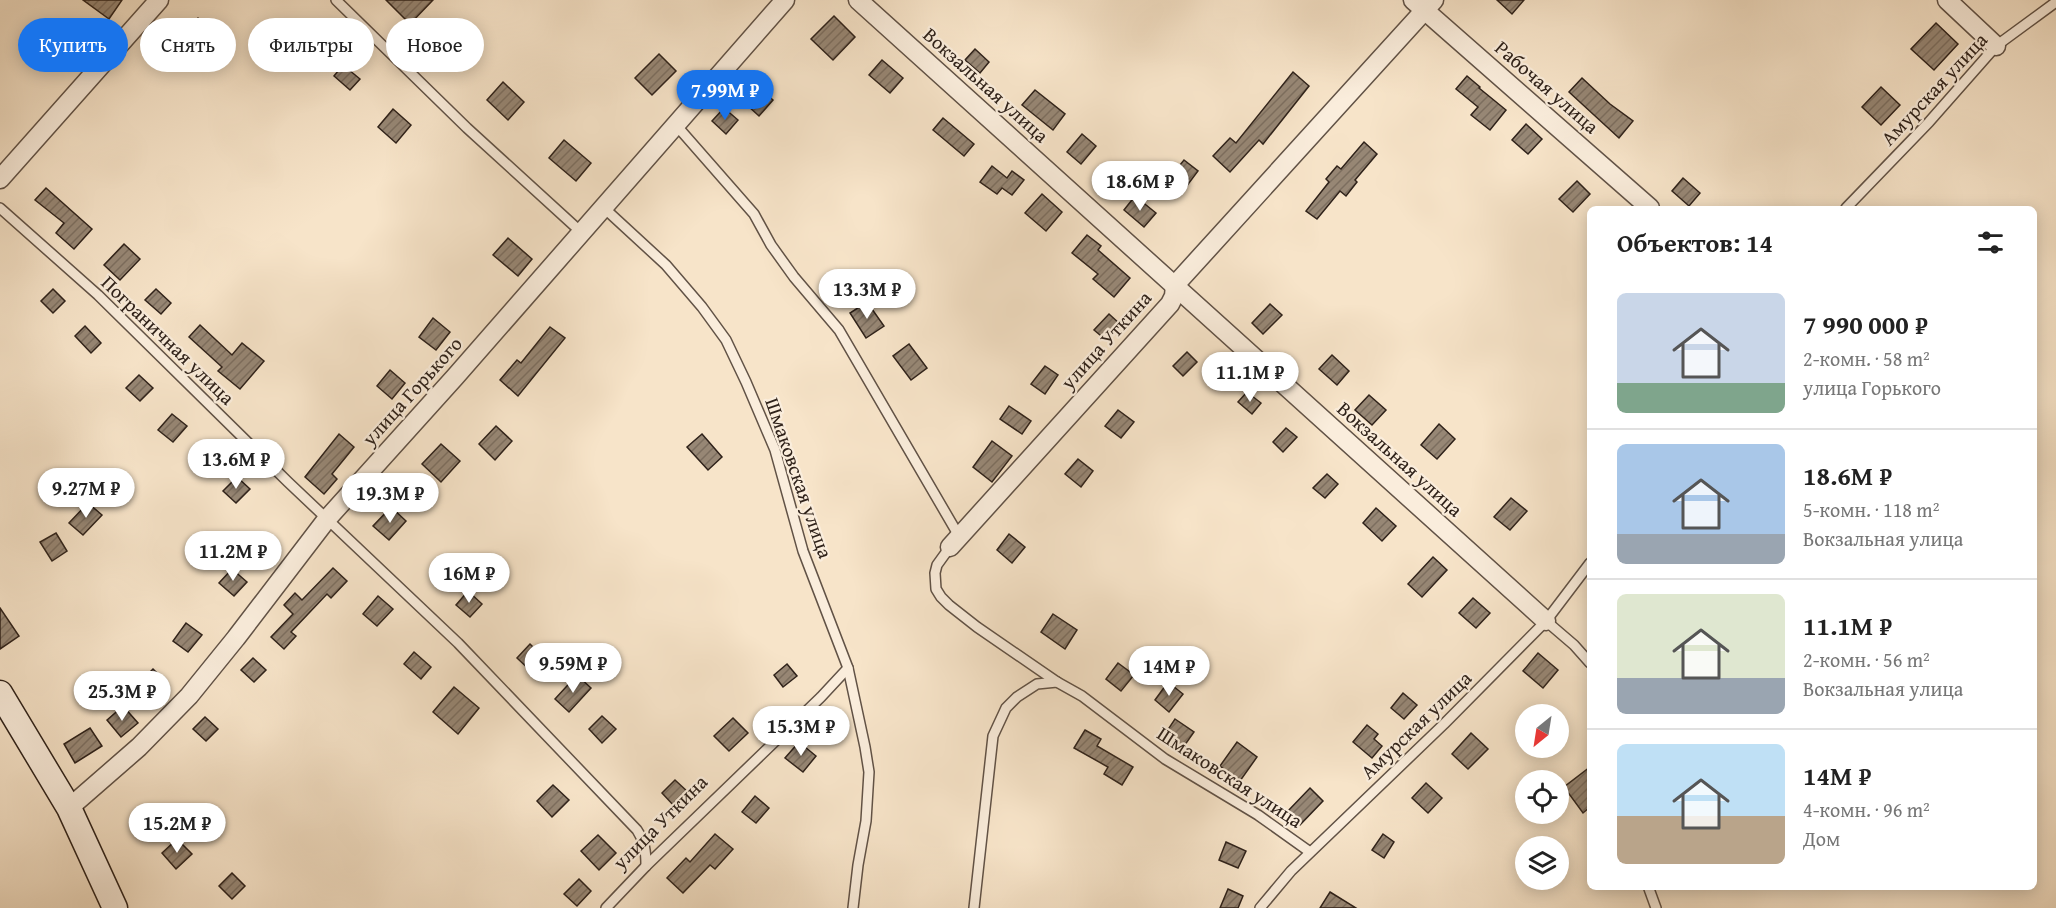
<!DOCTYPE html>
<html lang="ru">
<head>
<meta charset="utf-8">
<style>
	body { margin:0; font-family:"Gentium Book Plus",serif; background:#f2f2f2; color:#222; height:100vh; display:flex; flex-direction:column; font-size:22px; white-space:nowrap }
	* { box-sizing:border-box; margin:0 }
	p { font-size:20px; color:#767676 }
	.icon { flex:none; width:33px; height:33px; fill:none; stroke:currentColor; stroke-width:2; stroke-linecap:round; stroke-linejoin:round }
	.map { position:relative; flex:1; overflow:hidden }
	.drawer { position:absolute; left:1587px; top:206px; width:450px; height:684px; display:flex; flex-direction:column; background:#fff; border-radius:9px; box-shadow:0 3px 15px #0003 }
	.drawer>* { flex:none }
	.guide { position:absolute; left:18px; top:18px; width:570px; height:54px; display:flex; gap:12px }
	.needle { width:39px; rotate:210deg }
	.fabs { position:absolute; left:1515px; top:704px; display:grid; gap:12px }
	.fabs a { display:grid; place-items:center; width:54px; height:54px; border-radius:50%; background:#fff; box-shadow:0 3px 15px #0003; font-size:30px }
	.price { position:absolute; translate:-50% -51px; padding:0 14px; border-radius:21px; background:#fff; color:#222; font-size:20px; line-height:39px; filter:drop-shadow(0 2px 3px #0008) }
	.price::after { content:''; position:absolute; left:50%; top:36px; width:18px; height:14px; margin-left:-9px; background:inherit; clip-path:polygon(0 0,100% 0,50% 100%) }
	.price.active { background:#1a73e8; color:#fff }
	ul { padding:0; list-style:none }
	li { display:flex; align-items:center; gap:18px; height:150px; padding:0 30px }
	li+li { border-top:2px solid #e0e0e0 }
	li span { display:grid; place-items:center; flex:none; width:168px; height:120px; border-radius:9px; color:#555 }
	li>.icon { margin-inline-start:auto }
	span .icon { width:72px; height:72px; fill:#fffc; stroke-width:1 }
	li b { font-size:26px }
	h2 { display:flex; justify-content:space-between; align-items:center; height:72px; padding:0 30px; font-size:26px }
	.tag { padding:0 21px; border-radius:27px; background:#fff; box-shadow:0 3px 15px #0003; font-size:21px; line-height:54px }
	.tag.active { background:#1a73e8; color:#fff }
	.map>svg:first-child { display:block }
	.building { fill:url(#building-hatch); stroke:#2f221a; stroke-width:1.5 }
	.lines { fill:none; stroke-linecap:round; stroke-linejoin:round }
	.lane-casing { stroke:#615246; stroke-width:12 }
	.street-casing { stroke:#615246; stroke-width:21 }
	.secondary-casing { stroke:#2f221a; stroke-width:27 }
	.lane { stroke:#faeddc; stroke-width:9 }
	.street { stroke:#faeddc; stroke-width:18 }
	.secondary { stroke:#faeddc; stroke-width:24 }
	.labels { text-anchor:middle; stroke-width:4.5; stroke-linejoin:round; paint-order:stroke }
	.street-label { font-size:20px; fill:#2f221a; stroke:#faeddc }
</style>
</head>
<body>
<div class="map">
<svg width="2056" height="908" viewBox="0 0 2056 908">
	<defs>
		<pattern id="building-hatch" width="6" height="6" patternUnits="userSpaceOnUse" patternTransform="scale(1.5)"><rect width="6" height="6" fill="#978775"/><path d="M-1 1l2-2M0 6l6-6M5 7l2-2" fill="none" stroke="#7c6e5f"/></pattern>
	</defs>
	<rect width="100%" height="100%" fill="#f7e4c9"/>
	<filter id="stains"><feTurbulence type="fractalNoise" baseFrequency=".00333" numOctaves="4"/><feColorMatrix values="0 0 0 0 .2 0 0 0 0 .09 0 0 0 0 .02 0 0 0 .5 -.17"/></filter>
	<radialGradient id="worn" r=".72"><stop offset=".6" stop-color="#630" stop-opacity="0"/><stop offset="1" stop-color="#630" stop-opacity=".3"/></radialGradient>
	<g class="building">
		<polygon points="83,0 122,0 109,19"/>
		<polygon points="386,0 433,0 410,24"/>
		<polygon points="1497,0 1524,0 1512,14"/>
		<polygon points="834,16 855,37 833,60 811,39"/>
		<polygon points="198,18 215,33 201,48 184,33"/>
		<polygon points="301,23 324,44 308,61 285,41"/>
		<polygon points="1936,23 1958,44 1934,70 1911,49"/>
		<polygon points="449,38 469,57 456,70 437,51"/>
		<polygon points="975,49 989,62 980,73 965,60"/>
		<polygon points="659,54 676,71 652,95 635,78"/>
		<polygon points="882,60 903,78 890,93 869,75"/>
		<polygon points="343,65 360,79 350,90 334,76"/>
		<polygon points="1293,72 1309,86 1263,144 1259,140 1230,172 1213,156 1230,138 1236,143"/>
		<polygon points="1467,76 1480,87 1479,88 1506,110 1490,130 1471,115 1478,107 1456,89"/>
		<polygon points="1582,78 1610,104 1633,121 1619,138 1569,92"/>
		<polygon points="503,82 524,102 508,120 487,100"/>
		<polygon points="1881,87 1900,105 1881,125 1862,107"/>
		<polygon points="762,90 773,100 759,116 748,106"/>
		<polygon points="1035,90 1065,114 1053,130 1022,105"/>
		<polygon points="724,108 738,120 726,134 712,121"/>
		<polygon points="393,109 411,125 396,143 378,127"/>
		<polygon points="943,118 974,144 964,156 933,130"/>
		<polygon points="1526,124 1542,139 1528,154 1512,140"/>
		<polygon points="1082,134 1096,146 1081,164 1067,152"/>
		<polygon points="564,140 591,163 576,181 549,158"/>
		<polygon points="1364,142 1377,154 1355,180 1357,182 1346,196 1340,191 1317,219 1306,211 1329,182 1326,179 1337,166 1341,169"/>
		<polygon points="1184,160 1198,171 1186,187 1171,176"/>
		<polygon points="992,166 1007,178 1012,171 1024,180 1012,195 1002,188 997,194 980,182"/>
		<polygon points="1683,178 1700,193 1689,206 1672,191"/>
		<polygon points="1577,181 1590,194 1573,212 1559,199"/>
		<polygon points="46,188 92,229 74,249 56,233 64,223 35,200"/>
		<polygon points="1042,194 1062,212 1046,231 1025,213"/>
		<polygon points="1135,196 1156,213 1144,227 1124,210"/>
		<polygon points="1087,235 1101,246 1098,250 1130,278 1114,297 1093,279 1098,274 1072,253"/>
		<polygon points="508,238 532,259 518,276 493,255"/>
		<polygon points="124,244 140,259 120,280 104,265"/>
		<polygon points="53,289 65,301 53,313 41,301"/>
		<polygon points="156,289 171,303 161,314 145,300"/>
		<polygon points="867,302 884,326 866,338 850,313"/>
		<polygon points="1270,304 1282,315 1263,334 1252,323"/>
		<polygon points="1109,314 1120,324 1106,340 1094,330"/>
		<polygon points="433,318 450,332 436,350 419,337"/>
		<polygon points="200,325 232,355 242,343 264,361 240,389 218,371 222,367 189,337"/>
		<polygon points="85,326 101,343 91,353 75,336"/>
		<polygon points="550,327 565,338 518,396 500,380 517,360 521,363"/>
		<polygon points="909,344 927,368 911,380 893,356"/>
		<polygon points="1187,352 1197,362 1183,376 1173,366"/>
		<polygon points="1332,355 1349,371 1337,385 1319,369"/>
		<polygon points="1045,366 1058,375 1045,394 1031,384"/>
		<polygon points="390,370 405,383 392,399 377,386"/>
		<polygon points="139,375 153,388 140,401 126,388"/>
		<polygon points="1247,392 1261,403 1252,414 1238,402"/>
		<polygon points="1369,395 1386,410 1372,425 1355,410"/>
		<polygon points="1009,406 1031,421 1022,434 1000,419"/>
		<polygon points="1118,410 1134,422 1121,438 1105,426"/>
		<polygon points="172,414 187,426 173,442 158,430"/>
		<polygon points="1439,424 1455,439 1437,459 1421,445"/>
		<polygon points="496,426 512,441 495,460 479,444"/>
		<polygon points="1286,428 1297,437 1283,452 1273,442"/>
		<polygon points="339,434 354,447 332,474 337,479 324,494 305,477"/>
		<polygon points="702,434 722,457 708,470 687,447"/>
		<polygon points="992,441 1012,456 992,482 973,467"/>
		<polygon points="441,444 460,461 441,482 422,464"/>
		<polygon points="1078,459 1093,471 1081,487 1065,474"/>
		<polygon points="1327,474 1338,484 1325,498 1313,488"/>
		<polygon points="237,477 250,489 236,503 223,491"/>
		<polygon points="1511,498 1527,511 1510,530 1494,517"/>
		<polygon points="88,503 102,515 83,535 69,523"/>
		<polygon points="391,507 406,521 389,540 373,526"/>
		<polygon points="1376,508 1396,526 1382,541 1363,523"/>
		<polygon points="56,533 67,551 52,561 40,542"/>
		<polygon points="1009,534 1025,547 1012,563 997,550"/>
		<polygon points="1433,557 1447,570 1422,597 1408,584"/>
		<polygon points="333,568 347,581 331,598 327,594 291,632 296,636 284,649 271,637 293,614 284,605 295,593 302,600"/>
		<polygon points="232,569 247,582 234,596 219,583"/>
		<polygon points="468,591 482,604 470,617 456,605"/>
		<polygon points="378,596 393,609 377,626 363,614"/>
		<polygon points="1473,598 1490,613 1476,628 1459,613"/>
		<polygon points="0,608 19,636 0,649"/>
		<polygon points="1053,614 1077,630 1065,649 1041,632"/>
		<polygon points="186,623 202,635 188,652 173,641"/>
		<polygon points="530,644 546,660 534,674 517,658"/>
		<polygon points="414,652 431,667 421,679 404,664"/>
		<polygon points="1538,653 1558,670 1543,688 1523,671"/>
		<polygon points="253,658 266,670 254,682 241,670"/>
		<polygon points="1118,663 1134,675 1121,691 1106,679"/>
		<polygon points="787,664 797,676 783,687 774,675"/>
		<polygon points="153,669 166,682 152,695 140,682"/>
		<polygon points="577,675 591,688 569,712 555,699"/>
		<polygon points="1168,682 1183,694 1169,712 1155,700"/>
		<polygon points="454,687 479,708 458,734 433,712"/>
		<polygon points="1403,693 1417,705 1404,719 1391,708"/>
		<polygon points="123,706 138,723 121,737 107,720"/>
		<polygon points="602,716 616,729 602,743 589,729"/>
		<polygon points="205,717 218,729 206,741 193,729"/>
		<polygon points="733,718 748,733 729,751 714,736"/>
		<polygon points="1175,719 1194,732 1182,749 1163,737"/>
		<polygon points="1367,725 1378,734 1374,739 1382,746 1372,758 1353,742"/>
		<polygon points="90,728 102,746 75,763 64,744"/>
		<polygon points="1085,730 1101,739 1097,746 1133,767 1122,785 1104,774 1108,767 1074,748"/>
		<polygon points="1471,733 1488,749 1468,769 1452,754"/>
		<polygon points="799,742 816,756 803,772 785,758"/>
		<polygon points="1237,742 1257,757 1240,781 1220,766"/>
		<polygon points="1590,767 1590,807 1583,813 1564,787"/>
		<polygon points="675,780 689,793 675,807 662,793"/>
		<polygon points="1426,783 1442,798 1428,813 1412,798"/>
		<polygon points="553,785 569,800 552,817 537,801"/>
		<polygon points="1310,788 1323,801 1300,825 1287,812"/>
		<polygon points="755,796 769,808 756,823 742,812"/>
		<polygon points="715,834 733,849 715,869 710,865 683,893 667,878 686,858 690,862"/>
		<polygon points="1383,834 1394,842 1384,858 1372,850"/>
		<polygon points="598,835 616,853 599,870 581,851"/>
		<polygon points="177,839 192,854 176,869 162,853"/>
		<polygon points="1226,842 1246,851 1238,868 1219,860"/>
		<polygon points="232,873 245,886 232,899 219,886"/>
		<polygon points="579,879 591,891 577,906 564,894"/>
		<polygon points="1228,889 1243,896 1238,908 1220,908"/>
		<polygon points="1330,892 1356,908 1320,908"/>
	</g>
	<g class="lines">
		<defs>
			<g id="lane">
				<polyline points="336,0 467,128 581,232"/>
				<polyline points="676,125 754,214 771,245 794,277 839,330 959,536"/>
				<polyline points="603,207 666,265 702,307 726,340 746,382 775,450 803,551 848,668 865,747 869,772 866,821 858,865 853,908"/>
				<path d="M 0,208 L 98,295 L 288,482 L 458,643 L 637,830 C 645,842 646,852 646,866"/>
				<polyline points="1846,208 1929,122 1996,46 2056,2"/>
				<polyline points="950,547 937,565 935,573 936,589 941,597 949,605 977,627 1057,682 1082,696 1165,759 1258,815 1310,852"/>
				<polyline points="1546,621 1574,645 1590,663"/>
				<polyline points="1648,886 1656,908"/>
				<polyline points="606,908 646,866 821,697 848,668"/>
				<polyline points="974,908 993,736 1006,708 1017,697 1037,684 1057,682"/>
				<polyline points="1260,908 1291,871 1444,724 1546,621 1590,563"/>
			</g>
			<g id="street">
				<polyline points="858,0 1546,621"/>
				<polyline points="1413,0 1650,208"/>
				<polyline points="1947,0 1996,46"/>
				<polyline points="0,179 159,0"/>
				<polyline points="950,547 1170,304 1174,296 1175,285 1434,0"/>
				<polyline points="69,808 139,747 189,696 236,638 327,519 455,377 785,0"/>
			</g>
			<polyline id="secondary" points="0,693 69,808 115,908"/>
		</defs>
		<use href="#lane" class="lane-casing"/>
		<use href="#street" class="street-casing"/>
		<use href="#secondary" class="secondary-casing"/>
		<use href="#lane" class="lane"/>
		<use href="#street" class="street"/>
		<use href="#secondary" class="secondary"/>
	</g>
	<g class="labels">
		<g class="street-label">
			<text transform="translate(986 85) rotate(42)" y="7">Вокзальная улица</text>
			<text transform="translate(1547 87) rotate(41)" y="7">Рабочая улица</text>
			<text transform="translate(1934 89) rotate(-47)" y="7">Амурская улица</text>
			<text transform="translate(168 340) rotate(44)" y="7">Пограничная улица</text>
			<text transform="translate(1106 340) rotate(-48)" y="7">улица Уткина</text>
			<text transform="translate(412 391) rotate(-48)" y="7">улица Горького</text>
			<text transform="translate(1400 459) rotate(42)" y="7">Вокзальная улица</text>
			<text transform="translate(799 478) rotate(71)" y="7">Шмаковская улица</text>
			<text transform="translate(1416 725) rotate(-44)" y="7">Амурская улица</text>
			<text transform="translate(1230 777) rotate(33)" y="7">Шмаковская улица</text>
			<text transform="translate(660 822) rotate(-45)" y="7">улица Уткина</text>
		</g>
	</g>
	<rect width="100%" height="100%" filter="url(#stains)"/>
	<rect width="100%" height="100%" fill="url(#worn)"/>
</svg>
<div class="fabs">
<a><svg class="needle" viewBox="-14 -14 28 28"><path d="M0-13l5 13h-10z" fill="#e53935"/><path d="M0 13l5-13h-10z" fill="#767676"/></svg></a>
<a><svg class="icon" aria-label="locate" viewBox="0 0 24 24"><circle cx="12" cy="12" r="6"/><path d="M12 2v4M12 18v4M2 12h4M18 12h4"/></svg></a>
<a><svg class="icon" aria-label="layers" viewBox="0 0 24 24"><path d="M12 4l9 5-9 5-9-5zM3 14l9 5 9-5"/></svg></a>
</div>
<b class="price active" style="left:725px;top:121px">7.99M ₽</b>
<b class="price" style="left:1140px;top:212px">18.6M ₽</b>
<b class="price" style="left:867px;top:320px">13.3M ₽</b>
<b class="price" style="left:1250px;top:403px">11.1M ₽</b>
<b class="price" style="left:236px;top:490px">13.6M ₽</b>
<b class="price" style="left:86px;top:519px">9.27M ₽</b>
<b class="price" style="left:390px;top:524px">19.3M ₽</b>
<b class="price" style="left:233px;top:582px">11.2M ₽</b>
<b class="price" style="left:469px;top:604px">16M ₽</b>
<b class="price" style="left:573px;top:694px">9.59M ₽</b>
<b class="price" style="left:1169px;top:697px">14M ₽</b>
<b class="price" style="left:122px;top:722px">25.3M ₽</b>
<b class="price" style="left:801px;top:757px">15.3M ₽</b>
<b class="price" style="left:177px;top:854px">15.2M ₽</b>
<div class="guide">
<a class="tag active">Купить</a>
<a class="tag">Снять</a>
<a class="tag">Фильтры</a>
<a class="tag">Новое</a>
</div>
<section class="drawer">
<h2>Объектов: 14<svg class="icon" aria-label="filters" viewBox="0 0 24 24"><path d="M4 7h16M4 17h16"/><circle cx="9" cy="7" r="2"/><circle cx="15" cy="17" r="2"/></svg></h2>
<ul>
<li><span style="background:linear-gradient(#c9d6e8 75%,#7fa58c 0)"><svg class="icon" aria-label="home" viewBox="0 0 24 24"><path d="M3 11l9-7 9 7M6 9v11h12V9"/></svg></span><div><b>7 990 000 ₽</b><p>2-комн. · 58 m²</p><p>улица Горького</p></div></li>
<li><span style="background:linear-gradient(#a9c7e8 75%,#9aa5b1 0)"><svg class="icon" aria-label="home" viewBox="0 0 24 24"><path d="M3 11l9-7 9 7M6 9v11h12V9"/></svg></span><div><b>18.6M ₽</b><p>5-комн. · 118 m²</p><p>Вокзальная улица</p></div></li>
<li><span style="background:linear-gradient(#dfe7d0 70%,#9aa5b1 0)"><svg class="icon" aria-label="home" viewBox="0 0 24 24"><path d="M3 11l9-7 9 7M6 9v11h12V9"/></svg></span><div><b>11.1M ₽</b><p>2-комн. · 56 m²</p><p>Вокзальная улица</p></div></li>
<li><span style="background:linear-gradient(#bfe0f5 60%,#b9a48a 0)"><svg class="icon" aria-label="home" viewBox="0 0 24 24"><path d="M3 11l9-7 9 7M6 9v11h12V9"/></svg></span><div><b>14M ₽</b><p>4-комн. · 96 m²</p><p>Дом</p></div></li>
</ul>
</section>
</div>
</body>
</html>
